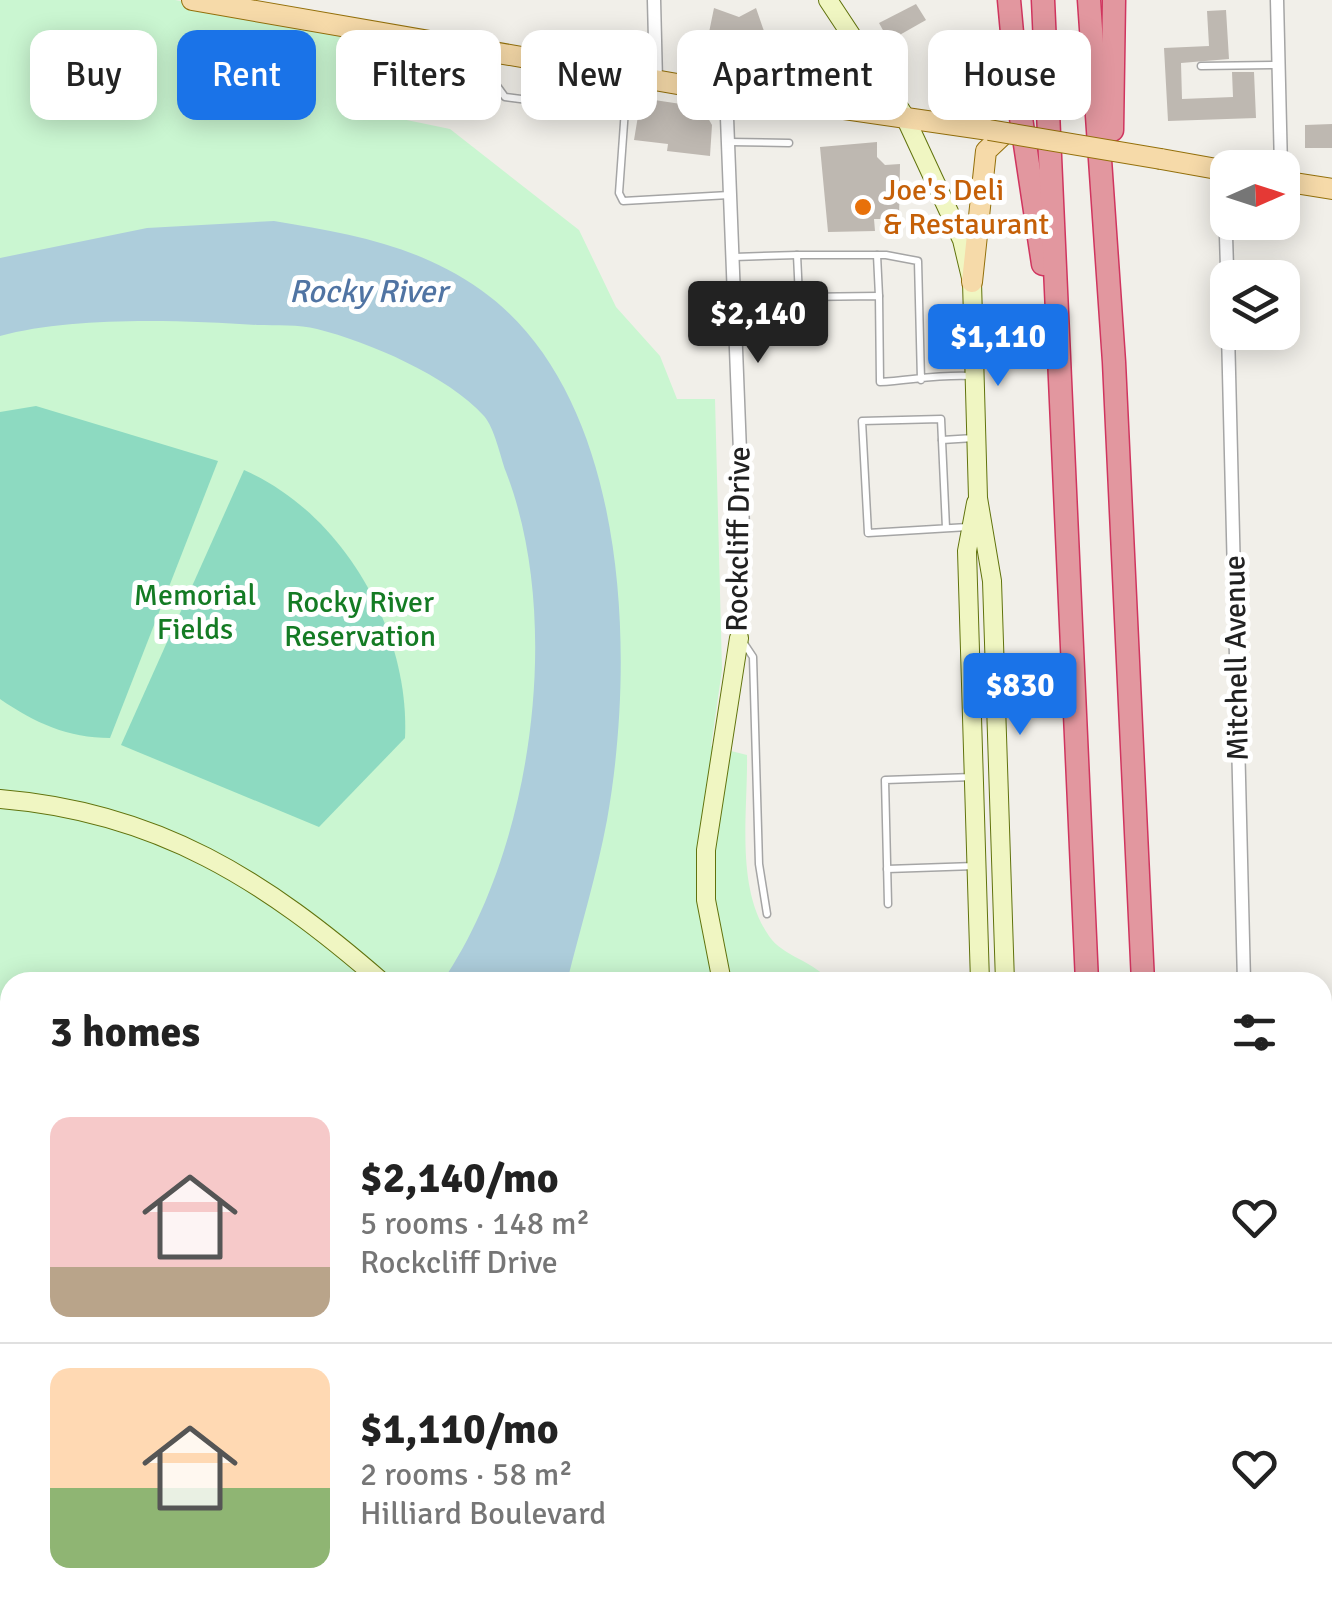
<!DOCTYPE html>
<html lang="en">
<head>
<meta charset="utf-8">
<style>
	body { margin:0; font-family:Signika,sans-serif; background:#f6f6f6; color:#222; height:100vh; display:flex; flex-direction:column; font-size:38px; white-space:nowrap }
	* { box-sizing:border-box; margin:0 }
	p { font-size:32px; color:#767676 }
	.icon { flex:none; width:55px; height:55px; fill:none; stroke:currentColor; stroke-width:2; stroke-linecap:round; stroke-linejoin:round }
	.map { position:relative; flex:1; overflow:hidden }
	.drawer { position:absolute; left:0px; top:972px; width:1332px; height:642px; display:flex; flex-direction:column; background:#fff; border-radius:30px 30px 0 0; box-shadow:0 5px 25px #0003 }
	.drawer>* { flex:none }
	.hud { position:absolute; left:30px; top:30px; width:1272px; height:90px; display:flex; gap:20px }
	.needle { width:65px; rotate:87deg }
	.buttons { position:absolute; left:1210px; top:150px; display:grid; gap:20px }
	.buttons a { display:grid; place-items:center; width:90px; height:90px; border-radius:20px; background:#fff; box-shadow:0 5px 25px #0003; font-size:50px }
	.price { position:absolute; translate:-50% -85px; padding:0 22px; border-radius:10px; background:#1a73e8; color:#fff; font-size:32px; line-height:65px; filter:drop-shadow(0 2px 5px #0008) }
	.price::after { content:''; position:absolute; left:50%; top:60px; width:30px; height:22px; margin-left:-15px; background:inherit; clip-path:polygon(0 0,100% 0,50% 100%) }
	.price.current { background:#222; color:#fff }
	ul { padding:0; list-style:none }
	li { display:flex; align-items:center; gap:30px; height:250px; padding:0 50px }
	li+li { border-top:2px solid #e0e0e0 }
	li span { display:grid; place-items:center; flex:none; width:280px; height:200px; border-radius:20px; color:#555 }
	li>.icon { margin-inline-start:auto }
	span .icon { width:120px; height:120px; fill:#fffc; stroke-width:1 }
	li b { font-size:42px }
	h2 { display:flex; justify-content:space-between; align-items:center; height:120px; padding:0 50px; font-size:42px }
	.chip { padding:0 35px; border-radius:20px; background:#fff; box-shadow:0 5px 25px #0003; font-size:35px; line-height:90px }
	.chip.current { background:#1a73e8; color:#fff }
	.map>svg:first-child { display:block }
	.park { fill:#caf6d1 }
	.pitch { fill:#8ddac1 }
	.water { fill:#adcddb }
	.building { fill:#beb8b1 }
	.lines { fill:none; stroke-linecap:round; stroke-linejoin:round }
	.lane-casing { stroke:#a5a5a5; stroke-width:9 }
	.street-casing { stroke:#a5a5a5; stroke-width:15 }
	.secondary-casing { stroke:#61730d; stroke-width:20 }
	.primary-casing { stroke:#94700b; stroke-width:22 }
	.highway-casing { stroke:#d0355f; stroke-width:25 }
	.lane { stroke:#fff; stroke-width:6 }
	.street { stroke:#fff; stroke-width:12 }
	.secondary { stroke:#f0f6c2; stroke-width:18 }
	.primary { stroke:#f6daa9; stroke-width:20 }
	.highway { stroke:#e2979f; stroke-width:22 }
	.primary-bridge-casing { stroke:#94700b; stroke-width:22; stroke-linecap:butt }
	.primary-bridge { stroke:#f6daa9; stroke-width:20 }
	.food-dot { fill:#e8710a; stroke:#fff; stroke-width:4 }
	.labels { text-anchor:middle; stroke-width:10; stroke-linejoin:round; paint-order:stroke }
	.food-label { font-size:30px; fill:#c56008; stroke:#fff; text-anchor:start }
	.street-label { font-size:30px; fill:#212121; stroke:#fff }
	.park-label { font-size:30px; fill:#147b24; stroke:#fff }
	.water-label { font-size:32px; font-style:italic; fill:#5074a3; stroke:#fff }
</style>
</head>
<body>
<div class="map">
<svg width="1332" height="1613" viewBox="0 0 1332 1613">
	<rect width="100%" height="100%" fill="#f1efe9"/>
	<path class="park" d="M 0,0 L 175,0 L 365,34 L 368,112 L 450,129 L 579,230 L 616,307 L 660,356 L 677,399 L 715,399 L 722,670 L 711,746 L 747,755 C 748,811 735,888 769,936 C 783,957 815,961 830,982 L 10,982 L 10,1605 L 887,1605 L 887,1613 L 0,1613 Z"/>
	<g class="pitch">
		<path d="M 36,406 L 218,461 L 110,738 C 68,738 35,723 0,699 L 0,412 Z"/>
		<path d="M 244,470 C 343,513 410,631 405,738 L 319,827 L 121,745 Z"/>
	</g>
	<g class="water">
		<path d="M 274,221 C 349,234 416,244 481,290 C 630,396 636,658 607,820 C 597,874 580,929 567,982 L 442,982 C 532,851 564,622 506,472 C 500,456 495,429 484,416 C 448,376 369,342 317,329 C 299,324 276,326 257,325 C 182,320 72,316 0,336 L 0,258 L 147,228 Z"/>
		<polygon points="150,1605 235,1605 234,1613 148,1613"/>
	</g>
	<g class="building">
		<polygon points="916,4 926,20 889,41 879,23"/>
		<polygon points="714,8 739,17 756,8 775,63 705,52"/>
		<polygon points="1226,10 1229,59 1181,63 1182,99 1233,97 1232,72 1254,72 1256,118 1168,121 1164,48 1209,46 1207,11"/>
		<polygon points="641,98 681,104 690,109 689,115 708,118 712,125 710,156 667,151 668,144 634,140"/>
		<polygon points="1332,124 1332,148 1305,148 1305,125"/>
		<polygon points="877,142 877,157 885,165 900,164 899,219 874,219 875,231 828,232 820,147"/>
	</g>
	<g class="lines">
		<defs>
			<g id="lane">
				<polyline points="491,54 492,79 505,97 598,109 604,106 612,78"/>
				<polyline points="1201,66 1278,65"/>
				<polyline points="627,81 619,193 623,201 729,195"/>
				<polyline points="729,142 789,143"/>
				<polyline points="877,255 879,296"/>
				<polyline points="734,257 797,255"/>
				<path d="M 921,380 L 918,261 L 886,255 L 797,255 L 799,297 L 879,296 L 880,382 C 913,380 939,374 972,376"/>
				<polyline points="942,440 974,438"/>
				<polyline points="946,528 941,419 862,421 868,533 968,527"/>
				<polyline points="743,642 753,657 759,864 767,914"/>
				<polyline points="887,869 975,866"/>
				<polyline points="888,904 885,780 973,777"/>
				<polyline points="925,1605 925,1613"/>
			</g>
			<g id="street">
				<polyline points="654,0 656,81"/>
				<polyline points="1277,0 1281,168"/>
				<polyline points="726,92 743,529 739,638"/>
				<polyline points="1224,170 1228,301"/>
				<polyline points="1228,332 1244,982"/>
				<polyline points="1322,1233 1332,1232"/>
				<polyline points="1322,1568 1332,1567"/>
				<polyline points="1260,1613 1261,1605"/>
			</g>
			<g id="secondary">
				<polyline points="828,0 904,115 962,240 972,282 978,498 992,581 1005,982"/>
				<polyline points="976,503 967,551 980,982"/>
				<path d="M 0,799 C 158,812 265,880 382,982"/>
				<polyline points="722,982 706,900 706,850 739,638"/>
				<polyline points="1000,1605 1000,1613"/>
				<polyline points="1026,1605 1027,1613"/>
				<polyline points="690,1613 690,1605"/>
			</g>
			<g id="primary">
				<polyline points="192,0 712,90 989,130"/>
				<polyline points="1161,159 1228,171"/>
				<polyline points="1282,181 1332,189"/>
				<polyline points="972,282 986,151 1005,133"/>
			</g>
			<g id="highway">
				<polyline points="1009,0 1018,98 1043,264"/>
				<polyline points="1043,0 1087,982"/>
				<polyline points="1089,0 1114,362 1143,982"/>
				<polyline points="1112,130 1114,0"/>
				<polyline points="1114,1605 1115,1613"/>
				<polyline points="1172,1605 1172,1613"/>
			</g>
		</defs>
		<use href="#lane" class="lane-casing"/>
		<use href="#street" class="street-casing"/>
		<use href="#secondary" class="secondary-casing"/>
		<use href="#primary" class="primary-casing"/>
		<use href="#highway" class="highway-casing"/>
		<use href="#lane" class="lane"/>
		<use href="#street" class="street"/>
		<use href="#secondary" class="secondary"/>
		<use href="#primary" class="primary"/>
		<use href="#highway" class="highway"/>
		<defs>
			<polyline id="primary-bridge" points="989,130 1161,159"/>
		</defs>
		<use href="#primary-bridge" class="primary-bridge-casing"/>
		<use href="#primary-bridge" class="primary-bridge"/>
	</g>
	<circle class="food-dot" cx="863" cy="207" r="10"/>
	<g class="labels">
		<g class="food-label">
			<text x="883" y="200">Joe's Deli<tspan x="883" dy="34">&amp; Restaurant</tspan></text>
		</g>
		<g class="street-label">
			<text transform="translate(738 539) rotate(-89)" y="10">Rockcliff Drive</text>
			<text transform="translate(1236 658) rotate(-91)" y="10">Mitchell Avenue</text>
		</g>
		<g class="park-label">
			<text x="195" y="605">Memorial<tspan x="195" dy="34">Fields</tspan></text>
			<text x="360" y="612">Rocky River<tspan x="360" dy="34">Reservation</tspan></text>
		</g>
		<g class="water-label">
			<text x="368" y="302">Rocky River</text>
		</g>
	</g>
</svg>
<div class="buttons">
<a><svg class="needle" viewBox="-14 -14 28 28"><path d="M0-13l5 13h-10z" fill="#e53935"/><path d="M0 13l5-13h-10z" fill="#767676"/></svg></a>
<a><svg class="icon" aria-label="layers" viewBox="0 0 24 24"><path d="M12 4l9 5-9 5-9-5zM3 14l9 5 9-5"/></svg></a>
</div>
<b class="price current" style="left:758px;top:366px">$2,140</b>
<b class="price" style="left:998px;top:389px">$1,110</b>
<b class="price" style="left:1020px;top:738px">$830</b>
<div class="hud">
<a class="chip">Buy</a>
<a class="chip current">Rent</a>
<a class="chip">Filters</a>
<a class="chip">New</a>
<a class="chip">Apartment</a>
<a class="chip">House</a>
</div>
<section class="drawer">
<h2>3 homes<svg class="icon" aria-label="filters" viewBox="0 0 24 24"><path d="M4 7h16M4 17h16"/><circle cx="9" cy="7" r="2"/><circle cx="15" cy="17" r="2"/></svg></h2>
<ul>
<li><span style="background:linear-gradient(#f6c9c9 75%,#b9a48a 0)"><svg class="icon" aria-label="home" viewBox="0 0 24 24"><path d="M3 11l9-7 9 7M6 9v11h12V9"/></svg></span><div><b>$2,140/mo</b><p>5 rooms · 148 m²</p><p>Rockcliff Drive</p></div><svg class="icon" aria-label="heart" viewBox="0 0 24 24"><path d="M12 20l-8-8c-3-5 5-10 8-4 3-6 11-1 8 4z"/></svg></li>
<li><span style="background:linear-gradient(#ffd9b3 60%,#8fb573 0)"><svg class="icon" aria-label="home" viewBox="0 0 24 24"><path d="M3 11l9-7 9 7M6 9v11h12V9"/></svg></span><div><b>$1,110/mo</b><p>2 rooms · 58 m²</p><p>Hilliard Boulevard</p></div><svg class="icon" aria-label="heart" viewBox="0 0 24 24"><path d="M12 20l-8-8c-3-5 5-10 8-4 3-6 11-1 8 4z"/></svg></li>
</ul>
</section>
</div>
</body>
</html>
